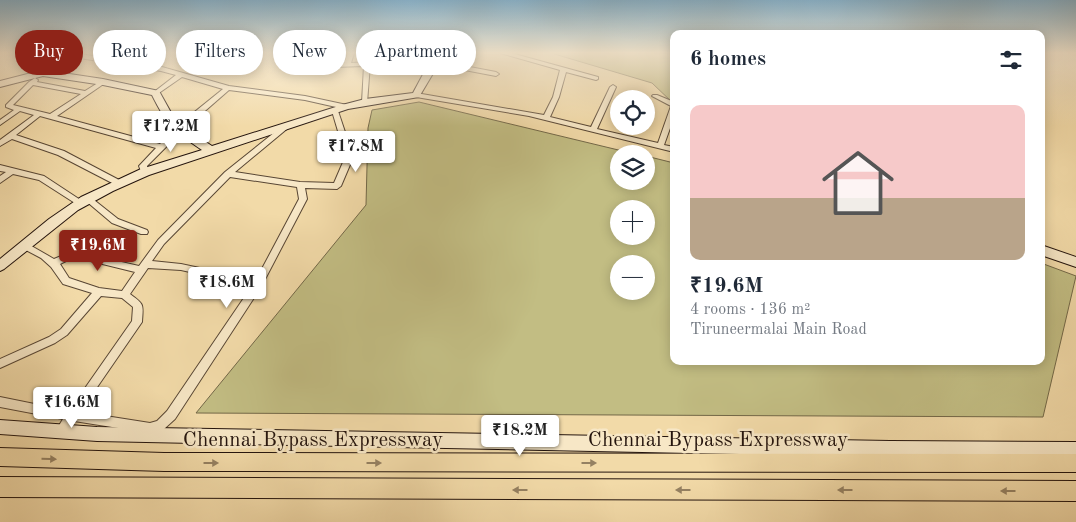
<!DOCTYPE html>
<html lang="en">
<head>
<meta charset="utf-8">
<style>
	body { margin:0; font-family:"Old Standard TT",serif; background:#f6f6f7; color:#1f2937; height:100vh; display:flex; flex-direction:column; font-size:19px; white-space:nowrap }
	* { box-sizing:border-box; margin:0 }
	p { font-size:16px; color:#747a83 }
	.icon { flex:none; width:28px; height:28px; fill:none; stroke:currentColor; stroke-width:2; stroke-linecap:round; stroke-linejoin:round }
	.map { position:relative; flex:1; overflow:hidden }
	.drawer { position:absolute; left:670px; top:30px; width:375px; height:335px; display:flex; flex-direction:column; background:#fff; border-radius:10px; box-shadow:0 2px 12px #0003 }
	.drawer>* { flex:none }
	.hud { position:absolute; left:15px; top:30px; width:475px; height:45px; display:flex; gap:10px }
	.controls { position:absolute; left:610px; top:90px; display:grid; gap:10px }
	.controls a { display:grid; place-items:center; width:45px; height:45px; border-radius:50%; background:#fff; box-shadow:0 2px 12px #0003; font-size:25px }
	.price { position:absolute; translate:-50% -42px; padding:0 11px; border-radius:5px; background:#fff; color:#222; font-size:16px; line-height:32px; filter:drop-shadow(0 1px 2px #0008) }
	.price::after { content:''; position:absolute; left:50%; top:30px; width:15px; height:11px; margin-left:-8px; background:inherit; clip-path:polygon(0 0,100% 0,50% 100%) }
	.price.selected { background:#8f2418; color:#fff }
	ul { padding:0; list-style:none }
	li { display:grid; align-content:center; gap:10px; height:265px; padding:0 20px }
	li+li { border-top:1px solid #e0e1e3 }
	li span { display:grid; place-items:center; height:155px; border-radius:10px; color:#555 }
	li>.icon { margin-inline-start:auto }
	span .icon { width:90px; height:90px; fill:#fffc; stroke-width:1 }
	li b { font-size:21px }
	h2 { display:flex; justify-content:space-between; align-items:center; height:60px; padding:0 20px; font-size:21px }
	.pill { padding:0 18px; border-radius:22px; background:#fff; box-shadow:0 2px 12px #0003; font-size:18px; line-height:45px }
	.pill.selected { background:#8f2418; color:#fff }
	.map>svg:first-child { display:block }
	.green { fill:#c2bd83; stroke:#736848; fill-rule:evenodd }
	.lines { fill:none; stroke-linecap:round; stroke-linejoin:round }
	.street-casing { stroke:#584634; stroke-width:2 }
	.secondary-casing { stroke:#24140d; stroke-width:2 }
	.highway-casing { stroke:#24140d; stroke-width:2 }
	.street { fill:#f7e7c6; fill-rule:evenodd }
	.secondary { fill:#f7e7c6; fill-rule:evenodd }
	.highway { fill:#f2daa8; fill-rule:evenodd }
	.oneway { fill:#958162 }
	.labels { text-anchor:middle; stroke-width:5; stroke-linejoin:round; paint-order:stroke }
	.near-street-label { font-size:21px; fill:#24140d; stroke:#f7e7c6 }
</style>
</head>
<body>
<div class="map">
<svg width="1076" height="522" viewBox="0 0 1076 522">
	<rect width="100%" height="100%" fill="#f2daa8"/>
	<filter id="stains"><feTurbulence type="fractalNoise" baseFrequency=".004" numOctaves="4"/><feColorMatrix values="0 0 0 0 .2 0 0 0 0 .09 0 0 0 0 .02 0 0 0 .5 -.17"/></filter>
	<radialGradient id="worn" r=".72"><stop offset=".6" stop-color="#630" stop-opacity="0"/><stop offset="1" stop-color="#630" stop-opacity=".3"/></radialGradient>
	<g class="green">
		<polygon points="551,53 674,53 674,104 652,83"/>
		<path d="M 419,102 L 635,154 L 619,154 L 619,181 L 646,181 L 646,156 L 674,163 L 674,361 L 1041,361 L 1041,263 L 1076,276 L 1043,417 L 196,413 L 366,205 L 368,128 L 372,110 ZM 619,209 L 646,209 L 646,236 L 619,236 ZM 619,264 L 646,264 L 646,291 L 619,291 Z"/>
	</g>
	<g class="lines">
		<defs>
			<g id="street">
				<path d="M 63,53 L 74,53 L 162,67 L 229,86 L 305,96 L 347,105 L 348,107 L 345,109 L 305,100 L 229,90 L 182,131 L 147,166 L 149,172 L 145,175 L 142,174 L 139,166 L 156,148 L 40,116 L 16,135 L 64,151 L 121,181 L 122,183 L 121,185 L 118,186 L 58,155 L 12,139 L 0,146 L 0,140 L 34,115 L 20,111 L 0,125 L 0,120 L 14,110 L 6,107 L 6,105 L 29,82 L 35,78 L 38,80 L 37,82 L 85,91 L 101,81 L 105,81 L 105,83 L 57,116 L 160,144 L 176,127 L 223,89 L 182,77 L 156,95 L 153,93 L 154,92 L 176,75 L 161,71 L 67,56 L 62,57 L 42,75 L 38,75 L 38,73 L 58,55 ZM 33,85 L 81,94 L 50,114 L 13,105 Z"/>
				<polygon points="348,53 354,53 351,63 367,62 370,64 367,103 363,103 362,102 364,66 334,67 331,65 334,63 344,63"/>
				<polygon points="500,53 511,53 598,77 598,79 596,80 566,72 559,97 550,117 591,127 610,87 613,85 616,87 597,129 658,143 671,106 652,96 653,95 657,95 674,102 674,117 664,145 674,147 674,152 529,116 416,97 413,95 416,93 544,115 553,97 560,70"/>
				<polygon points="433,63 454,64 496,72 499,74 496,76 454,68 431,66 431,64"/>
				<path d="M 333,109 L 335,109 L 338,111 L 350,147 L 355,153 L 341,186 L 337,189 L 305,188 L 307,199 L 261,287 L 175,419 L 164,429 L 150,433 L 74,421 L 64,436 L 60,437 L 56,436 L 55,432 L 63,419 L 0,407 L 0,397 L 69,411 L 132,321 L 133,307 L 122,298 L 101,296 L 67,335 L 55,343 L 0,368 L 0,359 L 49,337 L 61,329 L 92,293 L 63,284 L 51,267 L 41,258 L 22,248 L 21,246 L 22,244 L 28,244 L 54,259 L 73,251 L 139,266 L 158,240 L 225,172 L 285,124 L 288,124 L 288,128 L 235,172 L 300,182 L 334,183 L 347,153 L 343,148 L 332,111 ZM 230,177 L 297,187 L 299,199 L 256,280 L 181,264 L 152,261 L 164,244 ZM 74,257 L 135,272 L 122,291 L 99,288 L 69,278 L 60,264 ZM 148,268 L 181,270 L 252,286 L 167,411 L 157,421 L 150,423 L 80,412 L 142,322 C 143,304 145,305 130,294 Z"/>
				<polygon points="0,165 44,176 85,203 81,206 78,205 39,180 13,174 0,183 0,176 6,172 0,171"/>
				<polygon points="89,196 118,219 147,230 148,232 147,234 141,234 112,223 86,201 85,199 86,197"/>
			</g>
			<g id="secondary">
				<path d="M 431,53 L 440,53 L 438,65 L 419,97 L 348,109 L 149,175 L 113,191 L 78,210 L 4,269 L 0,271 L 0,259 L 49,219 L 81,197 L 141,169 L 202,150 C 173,130 168,127 152,95 L 103,85 L 43,76 L 0,87 L 0,81 L 43,70 L 103,79 L 159,91 L 174,118 L 183,127 L 212,146 L 342,105 L 365,99 L 413,93 L 428,65 Z"/>
				<polygon points="1041,245 1076,257 1076,267 1041,255"/>
				<polygon points="0,420 97,427 890,441 1076,442 1076,458 890,457 97,441 0,434"/>
			</g>
			<g id="highway">
				<polygon points="0,448 164,453 1076,454 1076,472 164,471 0,466"/>
				<polygon points="0,477 1076,481 1076,501 0,497"/>
			</g>
		</defs>
		<use href="#street" class="street-casing"/>
		<use href="#secondary" class="secondary-casing"/>
		<use href="#highway" class="highway-casing"/>
		<use href="#street" class="street"/>
		<use href="#secondary" class="secondary"/>
		<use href="#highway" class="highway"/>
	</g>
	<defs><path id="oneway-solid" d="M-6-.8H1V-3.2L6.5 0L1 3.2V.8H-6Z" transform="scale(1.25)"/></defs>
	<g class="oneway">
		<use href="#oneway-solid" transform="translate(49 459) rotate(2)"/>
		<use href="#oneway-solid" transform="translate(211 463)"/>
		<use href="#oneway-solid" transform="translate(374 463)"/>
		<use href="#oneway-solid" transform="translate(589 463)"/>
		<use href="#oneway-solid" transform="translate(520 490) rotate(-180)"/>
		<use href="#oneway-solid" transform="translate(683 490) rotate(-180)"/>
		<use href="#oneway-solid" transform="translate(845 490) rotate(-180)"/>
		<use href="#oneway-solid" transform="translate(1008 491) rotate(-180)"/>
	</g>
	<linearGradient id="sky" x2="0" y2="1"><stop stop-color="#89b6d1"/><stop offset="0.42" stop-color="#f9eed8"/><stop offset="1" stop-color="#f9eed8" stop-opacity="0"/></linearGradient>
	<rect width="1076" height="126" fill="url(#sky)"/>
	<g class="labels">
		<g class="near-street-label">
			<text x="313" y="446">Chennai Bypass Expressway</text>
			<text x="718" y="446">Chennai Bypass Expressway</text>
		</g>
	</g>
	<rect width="100%" height="100%" filter="url(#stains)"/>
	<rect width="100%" height="100%" fill="url(#worn)"/>
</svg>
<div class="controls">
<a><svg class="icon" aria-label="locate" viewBox="0 0 24 24"><circle cx="12" cy="12" r="6"/><path d="M12 2v4M12 18v4M2 12h4M18 12h4"/></svg></a>
<a><svg class="icon" aria-label="layers" viewBox="0 0 24 24"><path d="M12 4l9 5-9 5-9-5zM3 14l9 5 9-5"/></svg></a>
<a>+</a>
<a>−</a>
</div>
<b class="price" style="left:171px;top:153px">₹17.2M</b>
<b class="price" style="left:356px;top:173px">₹17.8M</b>
<b class="price selected" style="left:98px;top:272px">₹19.6M</b>
<b class="price" style="left:227px;top:309px">₹18.6M</b>
<b class="price" style="left:72px;top:429px">₹16.6M</b>
<b class="price" style="left:520px;top:457px">₹18.2M</b>
<div class="hud">
<a class="pill selected">Buy</a>
<a class="pill">Rent</a>
<a class="pill">Filters</a>
<a class="pill">New</a>
<a class="pill">Apartment</a>
</div>
<section class="drawer">
<h2>6 homes<svg class="icon" aria-label="filters" viewBox="0 0 24 24"><path d="M4 7h16M4 17h16"/><circle cx="9" cy="7" r="2"/><circle cx="15" cy="17" r="2"/></svg></h2>
<ul>
<li><span style="background:linear-gradient(#f6c9c9 60%,#b9a48a 0)"><svg class="icon" aria-label="home" viewBox="0 0 24 24"><path d="M3 11l9-7 9 7M6 9v11h12V9"/></svg></span><div><b>₹19.6M</b><p>4 rooms · 136 m²</p><p>Tiruneermalai Main Road</p></div></li>
</ul>
</section>
</div>
</body>
</html>
